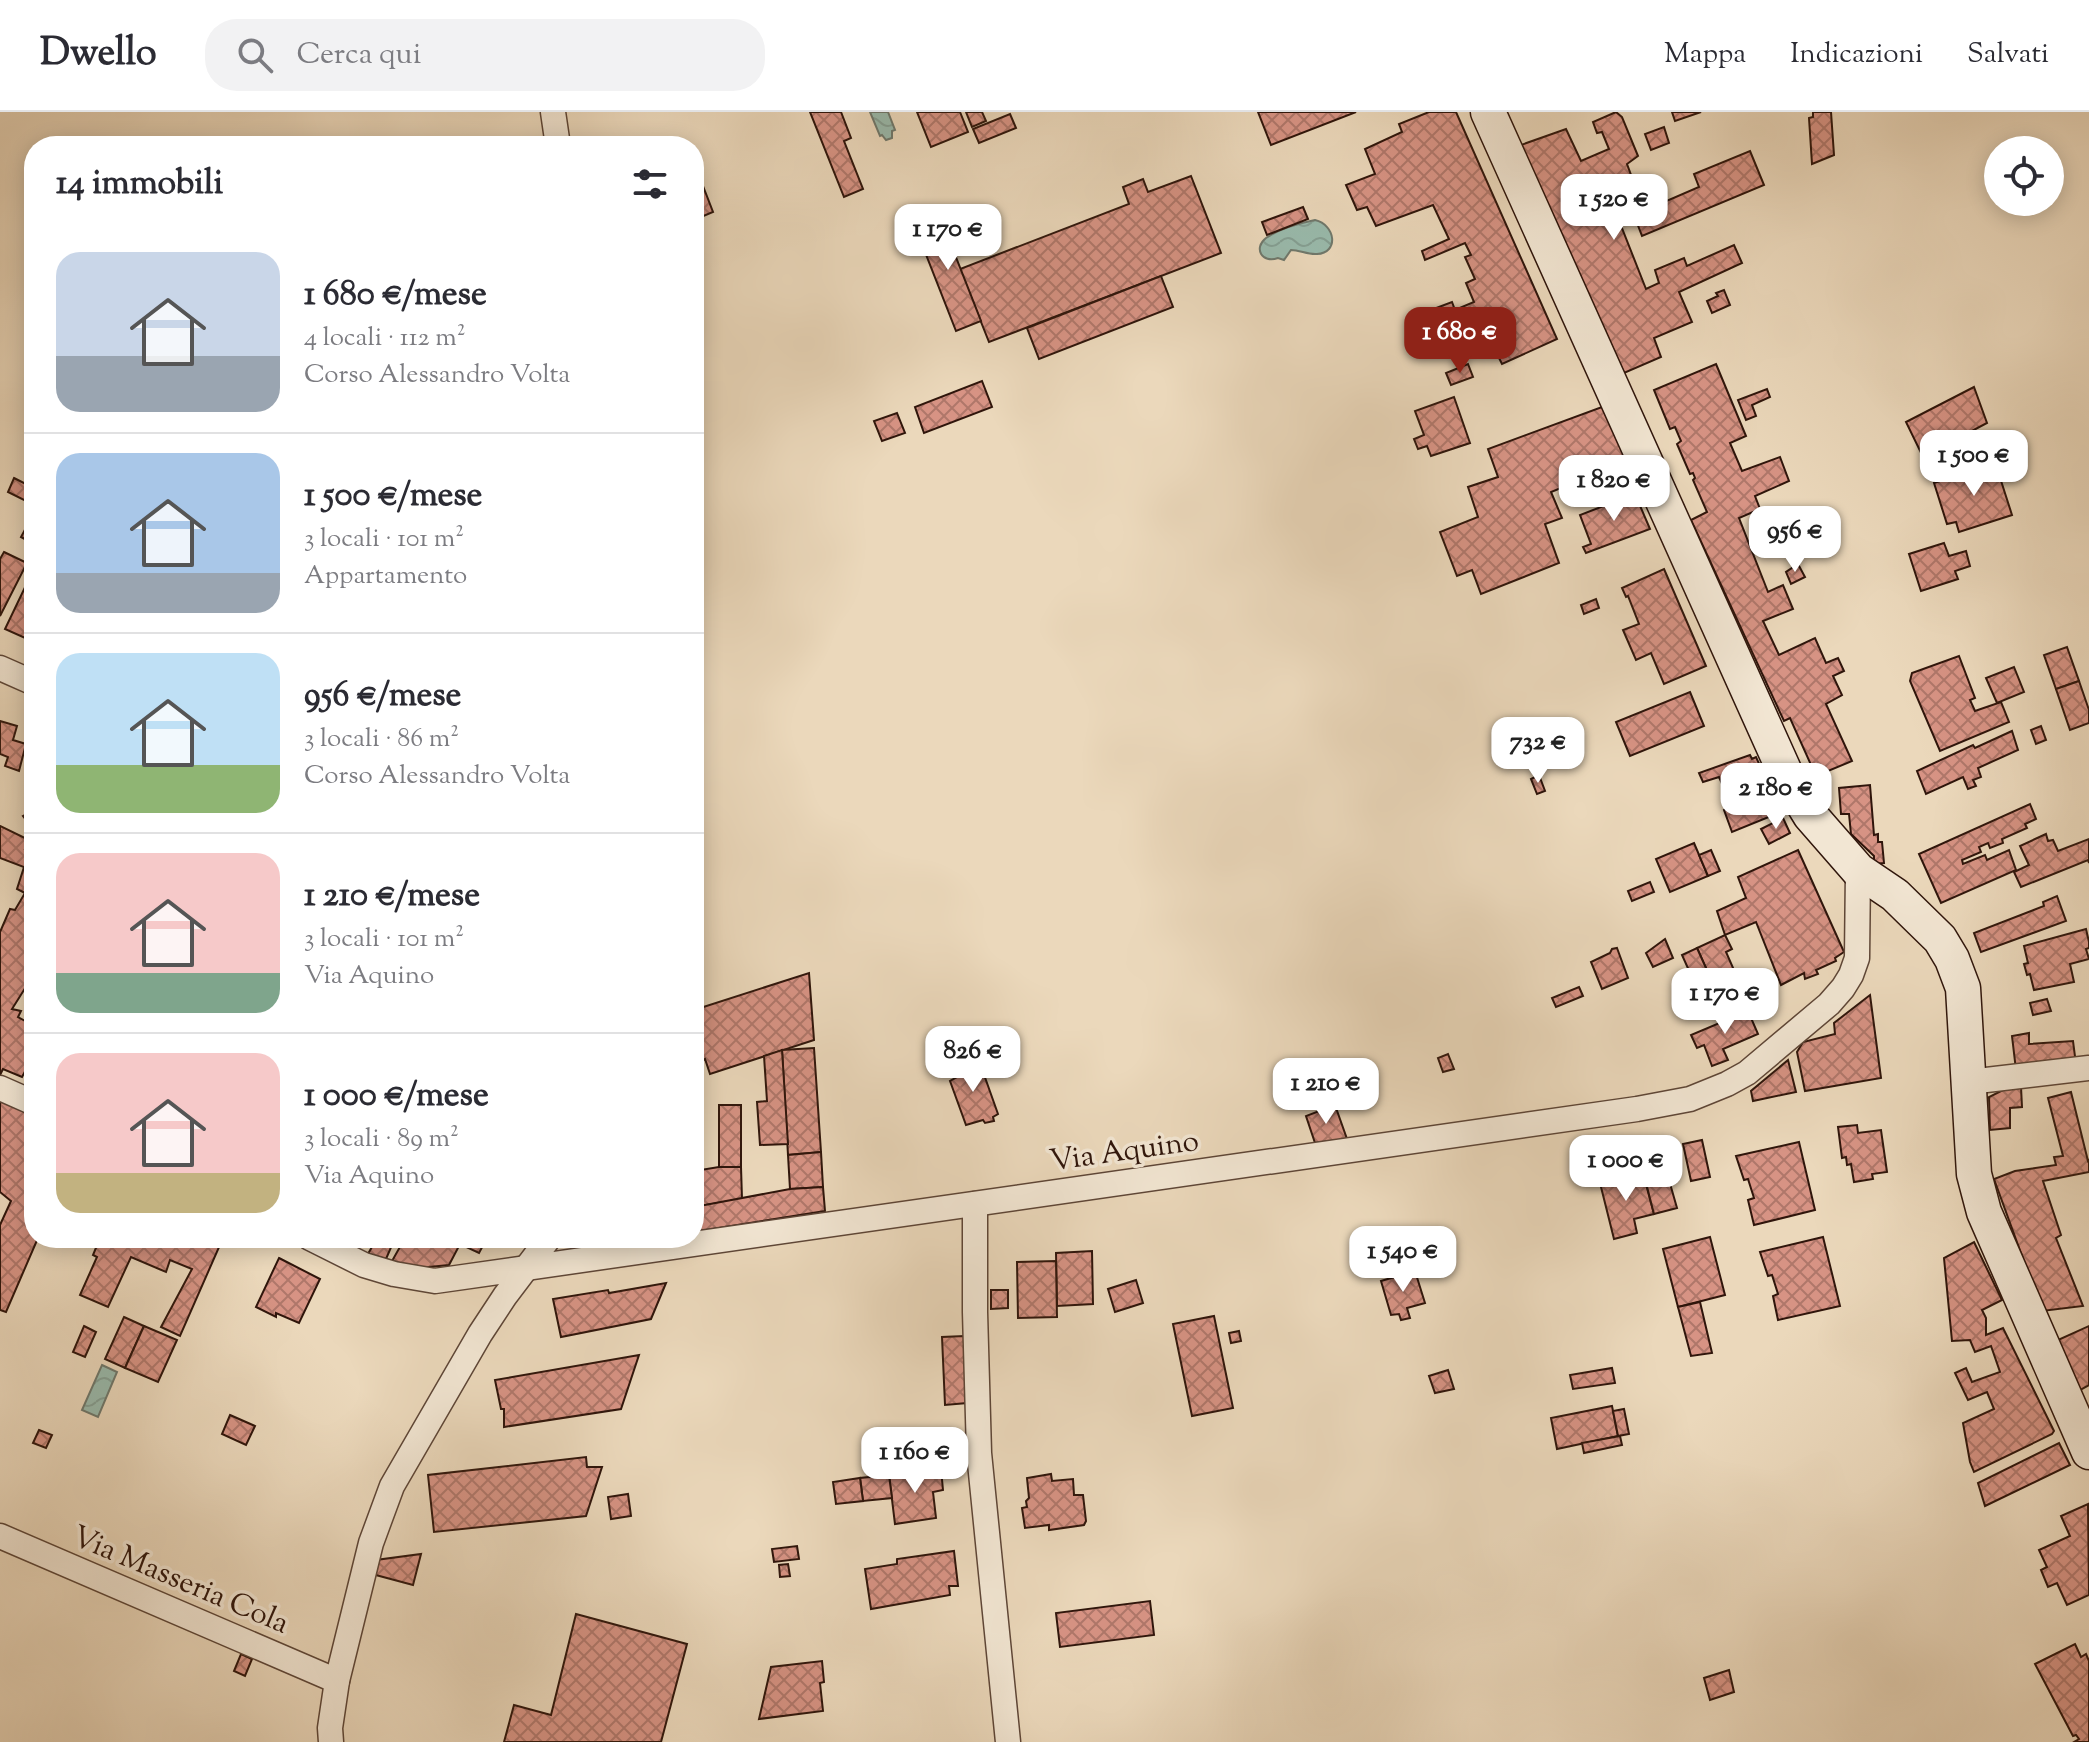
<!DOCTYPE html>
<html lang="it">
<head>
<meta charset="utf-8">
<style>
	body { margin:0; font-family:"Sorts Mill Goudy",serif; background:#f2f2f3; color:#2b2b33; height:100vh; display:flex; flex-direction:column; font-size:30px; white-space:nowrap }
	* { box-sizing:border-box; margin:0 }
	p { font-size:26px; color:#7c7c81 }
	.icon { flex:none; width:44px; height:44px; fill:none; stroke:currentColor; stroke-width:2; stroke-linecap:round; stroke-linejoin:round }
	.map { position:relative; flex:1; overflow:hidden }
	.drawer { position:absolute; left:24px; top:24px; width:680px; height:1112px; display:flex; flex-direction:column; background:#fff; border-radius:32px; box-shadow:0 4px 20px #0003 }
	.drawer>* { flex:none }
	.buttons { position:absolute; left:1984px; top:24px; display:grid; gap:16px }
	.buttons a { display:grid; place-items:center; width:80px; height:80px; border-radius:50%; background:#fff; box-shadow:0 4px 20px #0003; font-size:40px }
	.price { position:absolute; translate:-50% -68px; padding:0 18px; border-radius:16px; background:#fff; color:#222; font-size:26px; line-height:52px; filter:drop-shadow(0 2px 4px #0008) }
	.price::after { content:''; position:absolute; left:50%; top:48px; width:24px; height:18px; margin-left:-12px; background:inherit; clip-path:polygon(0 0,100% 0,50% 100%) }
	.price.on { background:#8f2418; color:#fff }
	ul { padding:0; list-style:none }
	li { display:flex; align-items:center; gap:24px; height:200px; padding:0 32px }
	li+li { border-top:2px solid #e1e1e2 }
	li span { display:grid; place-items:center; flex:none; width:224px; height:160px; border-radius:24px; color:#555 }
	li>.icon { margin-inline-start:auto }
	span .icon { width:96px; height:96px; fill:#fffc; stroke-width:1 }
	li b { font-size:34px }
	h2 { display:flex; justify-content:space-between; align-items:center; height:96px; padding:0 32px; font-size:34px }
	header { display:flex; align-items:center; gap:48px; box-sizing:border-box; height:112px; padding:0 40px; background:#fff; border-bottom:2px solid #e1e1e2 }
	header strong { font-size:38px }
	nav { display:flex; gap:44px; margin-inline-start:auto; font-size:28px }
	.search { width:560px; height:72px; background:#f2f2f3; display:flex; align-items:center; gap:20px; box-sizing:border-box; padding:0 28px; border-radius:32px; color:#7c7c81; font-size:30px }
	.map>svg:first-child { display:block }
	.water { fill:url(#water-waves); stroke:#6f786c; stroke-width:2 }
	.building { fill:url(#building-cross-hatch); stroke:#2f150b; stroke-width:2 }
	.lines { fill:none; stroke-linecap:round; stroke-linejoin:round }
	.street-casing { stroke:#5e4637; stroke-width:27 }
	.secondary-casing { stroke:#2f150b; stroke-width:37 }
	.street { stroke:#f2e6d3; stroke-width:24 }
	.secondary { stroke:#f2e6d3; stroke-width:34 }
	.labels { text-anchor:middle; stroke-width:7; stroke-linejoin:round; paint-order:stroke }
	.street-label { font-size:30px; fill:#2f150b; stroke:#f2e6d3 }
</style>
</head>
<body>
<header>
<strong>Dwello</strong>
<div class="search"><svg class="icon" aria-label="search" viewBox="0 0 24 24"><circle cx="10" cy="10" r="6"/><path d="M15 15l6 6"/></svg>Cerca qui</div>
<nav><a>Mappa</a><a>Indicazioni</a><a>Salvati</a></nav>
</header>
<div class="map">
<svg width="2089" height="1630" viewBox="0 0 2089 1630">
	<defs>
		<pattern id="water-waves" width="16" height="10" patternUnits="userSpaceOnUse" patternTransform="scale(2)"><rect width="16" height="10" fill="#99baac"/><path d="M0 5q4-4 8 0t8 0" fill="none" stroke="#849f93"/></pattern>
		<pattern id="building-cross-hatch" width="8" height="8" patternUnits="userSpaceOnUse" patternTransform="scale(2)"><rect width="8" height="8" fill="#d79384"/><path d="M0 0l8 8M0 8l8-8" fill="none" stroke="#af776a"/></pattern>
	</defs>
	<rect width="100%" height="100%" fill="#ebd8bb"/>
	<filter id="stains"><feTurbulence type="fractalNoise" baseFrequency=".0025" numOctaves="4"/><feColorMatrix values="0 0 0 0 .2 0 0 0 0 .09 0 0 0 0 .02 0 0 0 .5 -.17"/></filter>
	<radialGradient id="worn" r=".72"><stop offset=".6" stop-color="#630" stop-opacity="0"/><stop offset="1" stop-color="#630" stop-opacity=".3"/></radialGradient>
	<g class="water">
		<polygon points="870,0 888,0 895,18 892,19 892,26 886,28 882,23 880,24"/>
		<path d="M 1315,108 C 1336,113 1339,141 1317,142 C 1308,143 1300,138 1291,138 L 1284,148 L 1278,146 C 1262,152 1253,136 1266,126 C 1279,117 1300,111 1315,108 Z"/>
		<polygon points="102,1253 117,1260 98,1305 82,1298"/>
	</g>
	<g class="building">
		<polygon points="810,0 841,0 851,26 844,29 863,77 844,85"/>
		<polygon points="917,0 960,0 968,20 931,35"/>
		<polygon points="966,0 982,0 986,9 972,15"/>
		<polygon points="1258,0 1356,0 1271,33"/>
		<polygon points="1429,0 1456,0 1557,227 1502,252 1494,236 1500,233 1486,203 1478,207 1482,214 1456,226 1447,205 1441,207 1436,196 1452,190 1455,198 1474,190 1466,171 1475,167 1465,145 1471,143 1465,131 1425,148 1422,139 1449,127 1433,93 1376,114 1367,95 1357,98 1346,73 1375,62 1365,37 1402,20 1399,12"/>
		<polygon points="1616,0 1622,5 1638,44 1627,52 1634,71 1624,75 1626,82 1603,91 1608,104 1616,101 1646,177 1659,171 1655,158 1684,146 1687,154 1734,133 1742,151 1679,180 1692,210 1654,226 1661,245 1624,261 1521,33 1566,17 1581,49 1609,37 1602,20 1597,21 1593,10"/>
		<polygon points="1672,0 1701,0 1675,9"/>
		<polygon points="1813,0 1831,0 1834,43 1812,52 1809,6 1813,5"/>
		<polygon points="1010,2 1016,16 979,31 973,17"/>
		<polygon points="1664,15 1669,31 1651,38 1645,22"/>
		<polygon points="1750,39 1764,73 1642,124 1634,103 1699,75 1694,62"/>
		<polygon points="698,61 713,100 694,108 694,63"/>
		<polygon points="1191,64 1221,141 989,230 960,157 1129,92 1123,75 1143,67 1148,80"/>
		<polygon points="1303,95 1308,107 1267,123 1262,110"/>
		<polygon points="939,102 981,209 956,219 914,112"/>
		<polygon points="1161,164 1173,195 1039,247 1027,216"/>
		<polygon points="1724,178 1730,193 1712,201 1707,189 1718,184 1716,181"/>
		<polygon points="1468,252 1473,265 1451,273 1446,261"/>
		<polygon points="1716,252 1746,324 1730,331 1742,359 1780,345 1789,369 1755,384 1760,397 1739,406 1768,480 1783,473 1793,497 1763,509 1779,543 1815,526 1826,551 1838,546 1844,559 1833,564 1842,583 1826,592 1852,649 1816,664 1790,606 1784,609 1691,408 1707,400 1693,368 1695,366 1693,361 1690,362 1677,332 1681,329 1675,315 1670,317 1654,278"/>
		<polygon points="982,269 992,295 924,321 915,295"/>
		<polygon points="1974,275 1987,311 1923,345 1906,310"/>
		<polygon points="1767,277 1770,285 1752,293 1756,304 1746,308 1738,288"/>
		<polygon points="1454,285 1470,331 1431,344 1427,334 1418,337 1414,327 1424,323 1415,299"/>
		<polygon points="1602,295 1627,349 1551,380 1562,406 1545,412 1559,451 1481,482 1472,458 1457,464 1440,420 1478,405 1468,375 1498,365 1488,337"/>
		<polygon points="897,301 905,321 882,329 874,309"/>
		<polygon points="1995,350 2012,403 1959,420 1956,410 1947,412 1934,371"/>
		<polygon points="14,366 34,376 34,393 8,380"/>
		<polygon points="1635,382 1650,417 1586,441 1583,435 1591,432 1580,403"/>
		<polygon points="1778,402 1782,411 1769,416 1766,407"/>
		<polygon points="1794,406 1798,420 1787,424 1782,411"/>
		<polygon points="28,412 34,415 34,432 21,425"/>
		<polygon points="1944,431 1949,444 1966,439 1970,454 1955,459 1958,467 1921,479 1909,442"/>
		<polygon points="4,440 27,451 0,504 0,447"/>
		<polygon points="1798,452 1805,465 1791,472 1786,460"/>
		<polygon points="1664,457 1706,554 1664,572 1651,541 1636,548 1623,518 1639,512 1628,484 1626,485 1622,476"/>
		<polygon points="29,467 34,470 34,530 5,517"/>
		<polygon points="1596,487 1599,496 1584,502 1581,493"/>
		<polygon points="2067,535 2079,569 2056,577 2044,543"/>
		<polygon points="1959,544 1975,586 1970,588 1975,599 2001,590 2009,610 1940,639 1910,569 1912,561"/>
		<polygon points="2014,555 2024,580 1997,591 1986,566"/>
		<polygon points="2079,569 2089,598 2089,611 2070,618 2056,577"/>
		<polygon points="1690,580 1704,614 1630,644 1616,610"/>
		<polygon points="0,609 17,614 13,628 26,632 19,659 5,654 8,645 0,642"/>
		<polygon points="2041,614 2046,628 2036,632 2031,618"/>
		<polygon points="2012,619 2018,638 1978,656 1981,665 1973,668 1976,674 1968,677 1963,665 1926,682 1917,659 1973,633 1975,636"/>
		<polygon points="1750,643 1752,647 1756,645 1781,700 1732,720 1724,698 1732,694 1719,665 1703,670 1699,661"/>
		<polygon points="1539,663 1545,679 1537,682 1531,667"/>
		<polygon points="1870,673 1874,723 1878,722 1878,730 1882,730 1884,751 1874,752 1874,744 1851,722 1849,702 1841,702 1839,676"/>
		<polygon points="2030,692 2036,707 2025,712 2027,716 2002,727 2003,731 1990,736 1988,731 1979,735 1981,740 1962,748 1963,752 1985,743 1987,748 2009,738 2016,758 1941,791 1919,742"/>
		<polygon points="34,698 34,718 23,704"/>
		<polygon points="1783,706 1790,721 1769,732 1761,717"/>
		<polygon points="0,714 29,728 25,737 34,739 34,815 30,823 34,825 34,862 12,897 21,899 18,905 27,910 34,898 34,943 22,965 3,957 0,963 0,820 10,797 15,798 25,781 17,777 24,755 0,746"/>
		<polygon points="2046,722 2048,729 2053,728 2058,739 2089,727 2089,751 2088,748 2021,775 2014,760 2029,753 2020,734"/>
		<polygon points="1694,731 1708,764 1670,780 1656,747"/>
		<polygon points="1711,738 1720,759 1708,764 1699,743"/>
		<polygon points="1798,738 1844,840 1835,846 1836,849 1816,858 1818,862 1805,867 1804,861 1781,873 1756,810 1725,823 1717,799 1746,786 1738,765"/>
		<polygon points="1650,770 1654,780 1632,789 1628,779"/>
		<polygon points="2057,784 2066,809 1981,840 1974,821 2044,794 2043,790"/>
		<polygon points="2086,817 2089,830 2089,836 2086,837 2089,847 2070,852 2074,870 2034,878 2030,862 2027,863 2024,852 2028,851 2024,834"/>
		<polygon points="1725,823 1732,837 1726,840 1737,865 1725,870 1721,861 1710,865 1697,836"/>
		<polygon points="1665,827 1673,846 1653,855 1646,841"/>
		<polygon points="1617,836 1628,866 1602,877 1591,850 1610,841 1612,837"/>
		<polygon points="1697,836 1710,865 1695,872 1682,843"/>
		<polygon points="809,861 814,928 710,962 705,947 694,953 694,898"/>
		<polygon points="1579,875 1583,884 1556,895 1552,886"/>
		<polygon points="1870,883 1881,966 1805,979 1797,940 1803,930 1835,922 1834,911"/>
		<polygon points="2047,887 2051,899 2033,903 2030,891"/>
		<polygon points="1748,899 1758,922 1723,937 1728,948 1712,954 1704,933 1697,936 1691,923"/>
		<polygon points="2029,921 2029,932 2073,929 2076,952 2016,958 2012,924"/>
		<polygon points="814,936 821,1040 788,1043 782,938"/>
		<polygon points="782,938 788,1032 760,1033 757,990 767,989 764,944"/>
		<polygon points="1448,942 1454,957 1443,960 1438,946"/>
		<polygon points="972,948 977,960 982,957 998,1002 993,1005 994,1009 985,1011 983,1008 966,1013 950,969 957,965 953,956"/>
		<polygon points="1788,948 1796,980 1753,989 1751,979"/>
		<polygon points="2021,975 2022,995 2010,996 2010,1016 1990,1018 1989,985 2005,977"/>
		<polygon points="2071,980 2088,1049 2089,1048 2089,1060 2043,1069 2061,1123 2056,1126 2083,1194 2042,1199 1994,1067 2015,1059 2056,1053 2054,1045 2063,1044 2048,986"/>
		<polygon points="0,984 34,999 34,1126 38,1126 6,1200 0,1198 0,1113 11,1089 0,1080"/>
		<rect x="719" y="993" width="22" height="62"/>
		<polygon points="1335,993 1347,1027 1315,1031 1306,1004"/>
		<polygon points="1857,1013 1858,1021 1881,1018 1887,1060 1872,1062 1873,1067 1854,1070 1851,1052 1847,1053 1846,1045 1842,1046 1838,1015"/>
		<polygon points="1702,1028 1710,1065 1691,1069 1683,1032"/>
		<polygon points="1799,1030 1815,1098 1754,1113 1748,1088 1754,1086 1748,1067 1744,1068 1736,1044"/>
		<polygon points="821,1040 823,1075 790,1077 788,1043"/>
		<polygon points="719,1055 741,1055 742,1087 694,1095 694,1059"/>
		<polygon points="1643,1061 1654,1102 1634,1107 1637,1121 1614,1127 1600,1071"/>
		<polygon points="1667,1061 1677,1096 1654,1102 1645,1067"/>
		<polygon points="823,1075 825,1099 694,1120 694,1095 790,1077"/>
		<polygon points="1710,1125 1725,1183 1678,1195 1663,1137"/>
		<polygon points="1823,1125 1840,1194 1778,1208 1773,1184 1778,1182 1772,1163 1768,1164 1760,1140"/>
		<polygon points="100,1126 223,1126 180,1224 161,1215 192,1157 170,1148 166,1160 131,1145 108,1195 80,1183 97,1145 93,1143"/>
		<polygon points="377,1126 395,1126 386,1147 368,1142"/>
		<polygon points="405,1126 487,1126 479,1141 460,1132 449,1153 419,1156 392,1149"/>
		<polygon points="596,1126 645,1126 645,1127 571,1138 577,1129"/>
		<polygon points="1974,1130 2002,1188 1982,1198 1986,1206 1986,1223 2003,1216 2054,1319 2052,1322 1974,1360 1970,1350 1963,1311 1994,1297 1987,1280 1968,1288 1955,1261 1966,1256 1972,1270 2000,1260 1991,1234 1975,1240 1970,1228 1952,1229 1944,1146"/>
		<polygon points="1092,1139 1093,1192 1057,1194 1056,1141"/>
		<polygon points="279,1146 320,1167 299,1211 276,1201 276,1205 256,1195"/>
		<polygon points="1056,1149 1057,1205 1018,1206 1017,1150"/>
		<polygon points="1415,1159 1425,1191 1407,1196 1410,1206 1401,1208 1399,1202 1391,1203 1381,1169"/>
		<polygon points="1136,1168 1143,1191 1115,1200 1108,1177"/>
		<polygon points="666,1171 651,1207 561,1225 553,1187 608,1178 609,1181"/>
		<polygon points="991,1178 1008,1178 1008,1196 991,1197"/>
		<polygon points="1700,1190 1712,1241 1691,1244 1678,1195"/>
		<polygon points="1214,1204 1233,1296 1192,1304 1173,1212"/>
		<polygon points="124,1205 144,1214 125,1256 105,1247"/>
		<polygon points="84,1214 96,1220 85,1245 73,1240"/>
		<polygon points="144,1214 177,1228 158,1270 125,1256"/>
		<polygon points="2089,1214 2089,1273 2080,1278 2058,1228"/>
		<polygon points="1239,1219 1241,1229 1231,1231 1229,1221"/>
		<polygon points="964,1224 967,1291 945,1293 942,1225"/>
		<polygon points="639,1243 621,1297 504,1315 504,1297 501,1297 495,1268"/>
		<polygon points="1612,1256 1615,1271 1573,1277 1570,1263"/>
		<polygon points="1448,1258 1454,1277 1435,1281 1429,1264"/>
		<polygon points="1612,1294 1618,1324 1557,1337 1551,1306"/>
		<polygon points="1624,1297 1629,1322 1618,1324 1613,1299"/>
		<polygon points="230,1303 255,1314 246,1333 222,1322"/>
		<polygon points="39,1318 52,1323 46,1336 33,1331"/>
		<polygon points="1620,1324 1622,1333 1584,1341 1582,1331"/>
		<polygon points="2059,1331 2070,1353 1985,1394 1978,1371"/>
		<polygon points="586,1345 587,1355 602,1355 586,1404 434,1420 428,1363"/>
		<polygon points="941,1357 943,1378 933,1380 936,1406 895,1412 889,1363"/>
		<polygon points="1051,1362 1052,1369 1073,1367 1074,1383 1083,1383 1086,1409 1084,1413 1049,1418 1049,1413 1025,1416 1022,1396 1027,1395 1026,1389 1029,1386 1027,1366"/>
		<polygon points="889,1363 892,1386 863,1389 860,1366"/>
		<polygon points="860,1366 863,1389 836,1392 833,1370"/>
		<polygon points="628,1382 631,1404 611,1407 608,1385"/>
		<polygon points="2088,1392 2089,1483 2067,1493 2057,1471 2048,1475 2041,1458 2047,1455 2039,1438 2070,1424 2061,1404"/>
		<polygon points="797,1434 799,1447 774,1450 772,1437"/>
		<polygon points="954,1439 958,1474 949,1474 950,1483 871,1497 865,1457 897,1452 897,1447"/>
		<polygon points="421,1442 413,1473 372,1462 376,1448"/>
		<polygon points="788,1452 790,1464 780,1465 779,1453"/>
		<polygon points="1150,1489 1154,1523 1060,1535 1056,1501"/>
		<polygon points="576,1502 687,1532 661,1630 504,1630 514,1593 551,1603"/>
		<polygon points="2075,1532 2081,1545 2086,1542 2089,1549 2089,1630 2074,1630 2079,1627 2076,1623 2073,1624 2035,1552"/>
		<polygon points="241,1542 252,1547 245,1564 234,1559"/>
		<polygon points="822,1549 824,1570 820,1571 823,1599 759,1607 771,1555"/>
		<polygon points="1729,1558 1734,1580 1710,1588 1704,1566"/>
	</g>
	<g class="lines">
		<defs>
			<g id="street">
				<polyline points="553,0 558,34"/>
				<polyline points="0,556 34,571"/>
				<polyline points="1969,970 2089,956"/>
				<polyline points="0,976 34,991"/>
				<polyline points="975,1092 975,1200 979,1341 1008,1630"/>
				<polyline points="310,1126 364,1153 394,1162 435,1169 1637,997 1690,987 1727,972 1747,961 1829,892 1843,876 1851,863 1857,846 1858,758"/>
				<polyline points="0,1424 337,1569"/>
				<polyline points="331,1630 330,1616 337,1569 371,1431 392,1374 480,1222 505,1184 549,1126"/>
			</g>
			<polyline id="secondary" points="1488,0 1788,667 1810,703 1858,758 1895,783 1940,827 1952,847 1963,876 1974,1062 1984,1100 2089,1340"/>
		</defs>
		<use href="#street" class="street-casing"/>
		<use href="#secondary" class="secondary-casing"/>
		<use href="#street" class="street"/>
		<use href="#secondary" class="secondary"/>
	</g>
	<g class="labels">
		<g class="street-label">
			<text transform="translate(1124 1038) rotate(-8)" y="10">Via Aquino</text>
			<text transform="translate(181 1467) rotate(23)" y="10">Via Masseria Cola</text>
		</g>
	</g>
	<rect width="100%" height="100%" filter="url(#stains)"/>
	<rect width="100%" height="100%" fill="url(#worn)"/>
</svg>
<div class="buttons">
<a><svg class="icon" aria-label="locate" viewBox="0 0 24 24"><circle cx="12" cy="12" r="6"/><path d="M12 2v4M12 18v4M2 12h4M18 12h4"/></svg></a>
</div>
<b class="price" style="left:1614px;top:130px">1 520 €</b>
<b class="price" style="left:948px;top:160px">1 170 €</b>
<b class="price on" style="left:1460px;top:263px">1 680 €</b>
<b class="price" style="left:1974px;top:386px">1 500 €</b>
<b class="price" style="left:1614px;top:411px">1 820 €</b>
<b class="price" style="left:1795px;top:462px">956 €</b>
<b class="price" style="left:1538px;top:673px">732 €</b>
<b class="price" style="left:1776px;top:719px">2 180 €</b>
<b class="price" style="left:1725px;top:924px">1 170 €</b>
<b class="price" style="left:973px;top:982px">826 €</b>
<b class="price" style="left:1326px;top:1014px">1 210 €</b>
<b class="price" style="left:1626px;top:1091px">1 000 €</b>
<b class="price" style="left:1403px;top:1182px">1 540 €</b>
<b class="price" style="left:915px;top:1383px">1 160 €</b>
<section class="drawer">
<h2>14 immobili<svg class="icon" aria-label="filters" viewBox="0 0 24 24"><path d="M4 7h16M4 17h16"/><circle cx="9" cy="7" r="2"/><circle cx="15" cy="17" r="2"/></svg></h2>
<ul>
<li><span style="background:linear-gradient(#c9d6e8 65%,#9aa5b1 0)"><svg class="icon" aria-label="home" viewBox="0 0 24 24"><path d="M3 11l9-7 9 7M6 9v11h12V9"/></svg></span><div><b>1 680 €/mese</b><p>4 locali · 112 m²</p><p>Corso Alessandro Volta</p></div></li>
<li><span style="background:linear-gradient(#a9c7e8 75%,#9aa5b1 0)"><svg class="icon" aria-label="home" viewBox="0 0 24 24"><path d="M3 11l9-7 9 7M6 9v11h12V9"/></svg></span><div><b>1 500 €/mese</b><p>3 locali · 101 m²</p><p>Appartamento</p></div></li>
<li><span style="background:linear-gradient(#bfe0f5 70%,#8fb573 0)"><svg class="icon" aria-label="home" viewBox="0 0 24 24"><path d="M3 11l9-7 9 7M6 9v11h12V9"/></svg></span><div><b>956 €/mese</b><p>3 locali · 86 m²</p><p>Corso Alessandro Volta</p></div></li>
<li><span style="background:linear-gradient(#f6c9c9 75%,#7fa58c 0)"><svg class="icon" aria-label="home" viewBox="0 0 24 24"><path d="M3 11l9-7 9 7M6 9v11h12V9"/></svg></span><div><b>1 210 €/mese</b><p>3 locali · 101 m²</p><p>Via Aquino</p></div></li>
<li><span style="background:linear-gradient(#f6c9c9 75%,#c2b280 0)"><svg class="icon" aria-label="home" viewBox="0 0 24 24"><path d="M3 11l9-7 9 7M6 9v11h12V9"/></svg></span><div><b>1 000 €/mese</b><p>3 locali · 89 m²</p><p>Via Aquino</p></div></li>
</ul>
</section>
</div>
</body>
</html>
